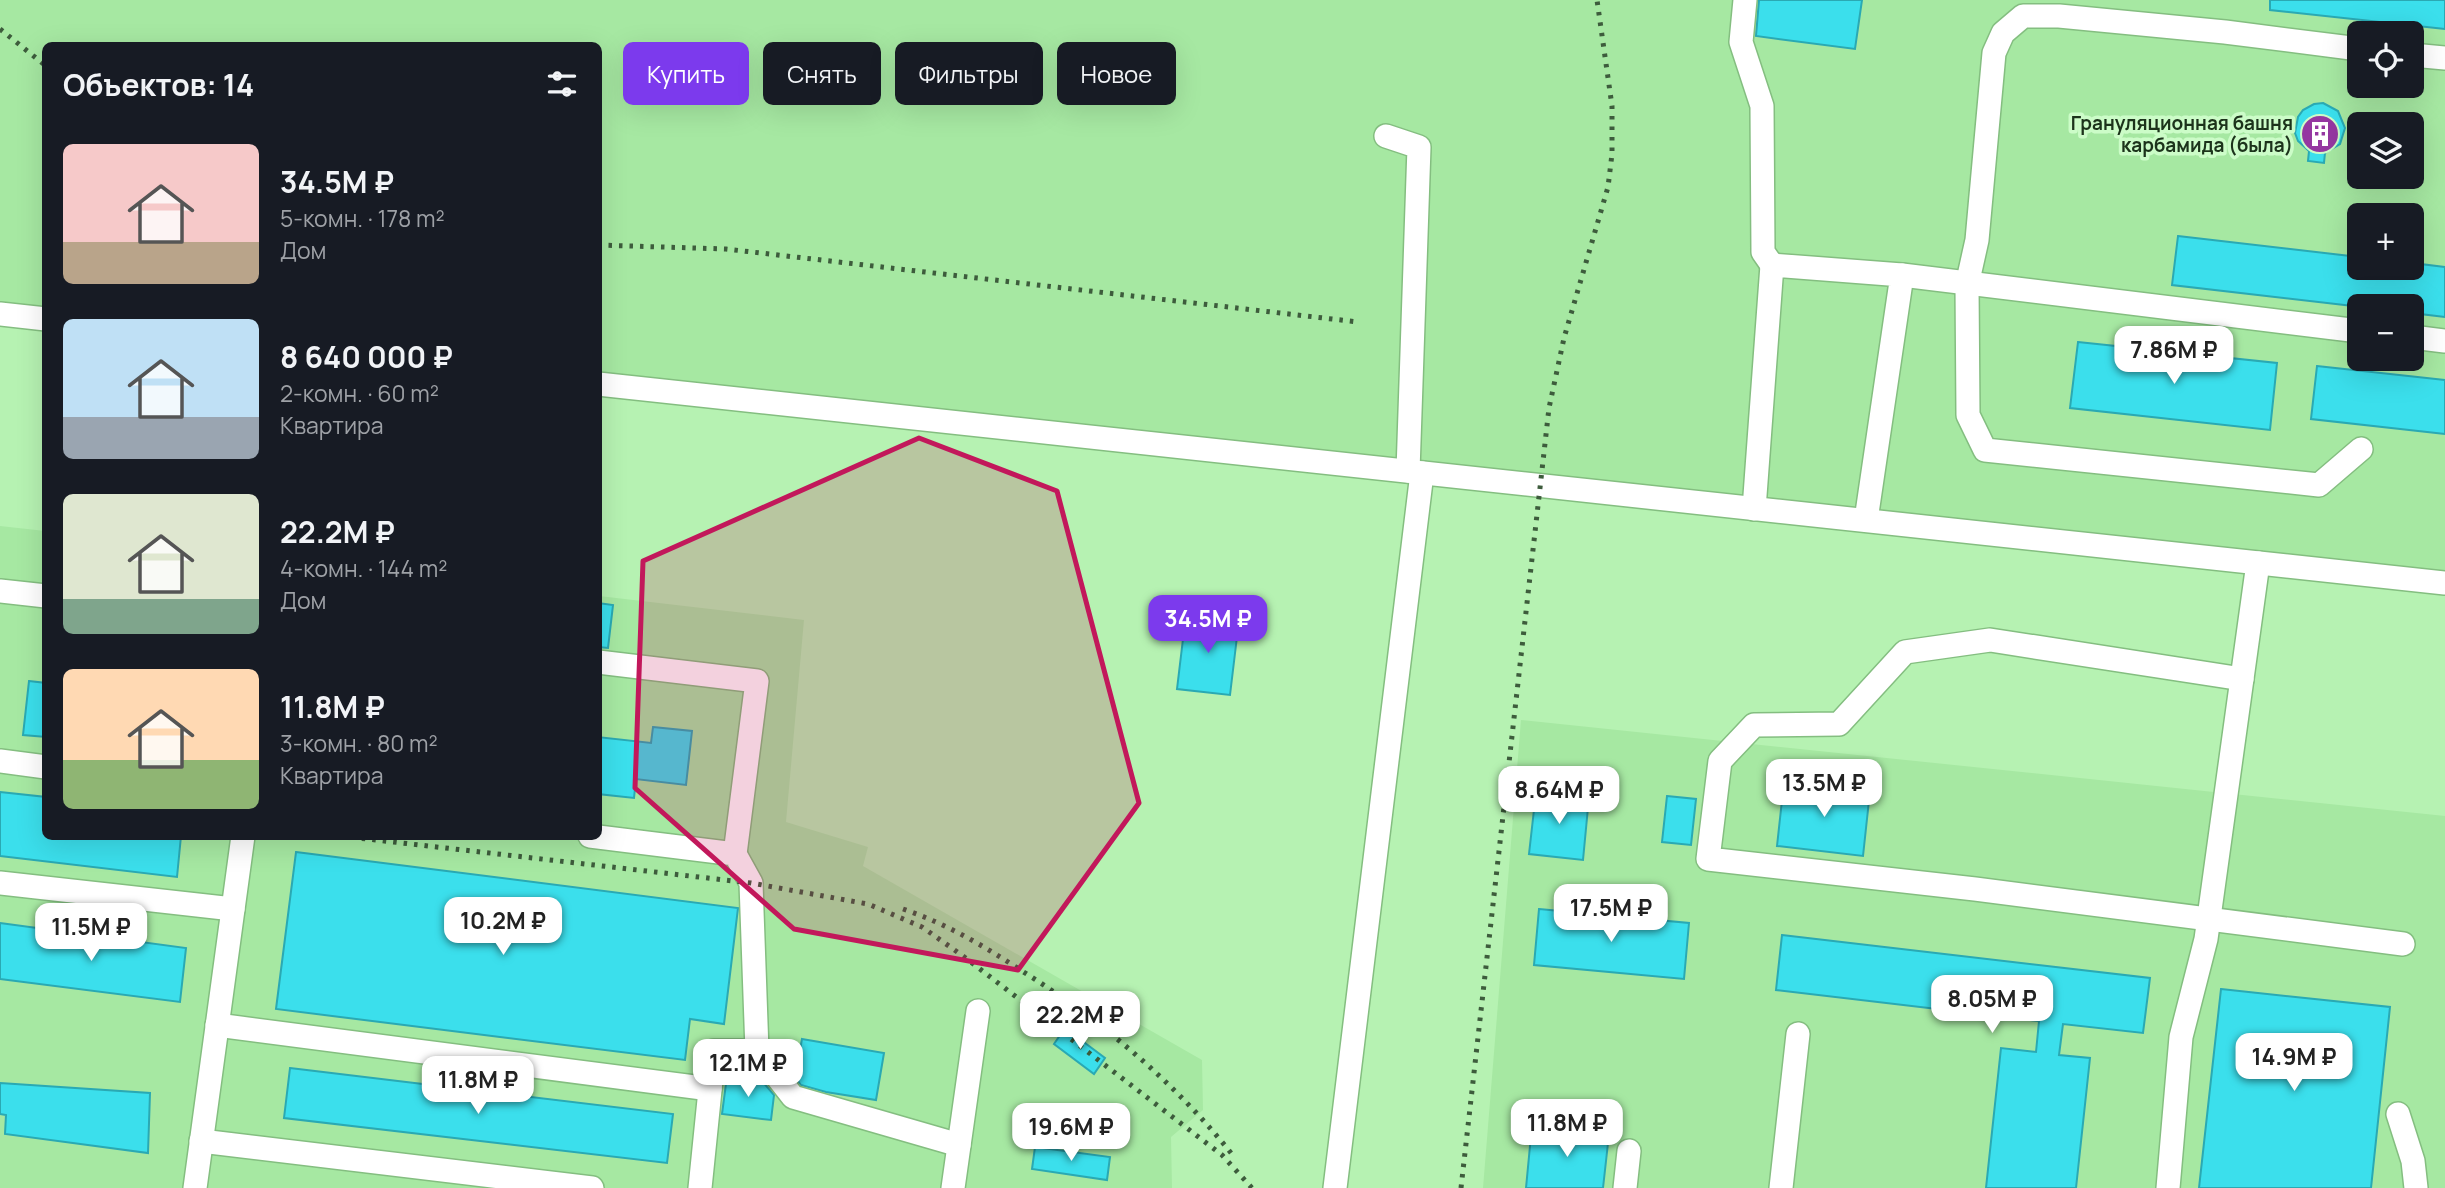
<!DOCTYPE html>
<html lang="ru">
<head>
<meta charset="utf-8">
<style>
	body { margin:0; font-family:Manrope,sans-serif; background:#20242c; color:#f1f3f6; height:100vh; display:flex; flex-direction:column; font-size:26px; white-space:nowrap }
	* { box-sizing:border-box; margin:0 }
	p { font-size:23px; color:#9ea1a6 }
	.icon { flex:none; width:38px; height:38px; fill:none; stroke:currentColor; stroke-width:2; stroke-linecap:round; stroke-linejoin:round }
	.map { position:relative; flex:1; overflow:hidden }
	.sheet { position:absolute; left:42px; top:42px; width:560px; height:798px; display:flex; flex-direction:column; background:#171b24; border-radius:10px; box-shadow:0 7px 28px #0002 }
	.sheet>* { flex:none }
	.banner { position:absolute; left:623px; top:42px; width:665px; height:63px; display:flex; gap:14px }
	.controls { position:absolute; left:2347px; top:21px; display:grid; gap:14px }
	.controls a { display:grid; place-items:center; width:77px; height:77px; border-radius:10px; background:#171b24; box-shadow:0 7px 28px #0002; font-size:35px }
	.price { position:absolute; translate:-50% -60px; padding:0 16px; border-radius:14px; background:#fff; color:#222; font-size:23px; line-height:46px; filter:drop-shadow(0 2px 4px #0008) }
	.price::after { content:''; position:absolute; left:50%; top:42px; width:21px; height:16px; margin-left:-10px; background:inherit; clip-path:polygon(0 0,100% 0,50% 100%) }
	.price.selected { background:#7c3aed; color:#fff }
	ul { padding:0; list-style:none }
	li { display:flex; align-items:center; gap:21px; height:175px; padding:0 21px }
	li span { display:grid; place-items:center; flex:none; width:196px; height:140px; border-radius:10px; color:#555 }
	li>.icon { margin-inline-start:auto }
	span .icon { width:84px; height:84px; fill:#fffc; stroke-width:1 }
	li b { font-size:30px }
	h2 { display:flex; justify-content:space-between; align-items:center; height:84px; padding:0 21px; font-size:30px }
	.chip { padding:0 24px; border-radius:10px; background:#171b24; box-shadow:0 7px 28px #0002; font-size:24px; line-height:63px }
	.chip.selected { background:#7c3aed; color:#fff }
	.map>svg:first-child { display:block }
	.built { fill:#a6e8a2; fill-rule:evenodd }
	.building { fill:#3bdfec; stroke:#2aa9b3; stroke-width:2 }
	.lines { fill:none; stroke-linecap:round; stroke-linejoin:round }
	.minor-casing { stroke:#84be80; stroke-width:26 }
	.minor { stroke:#fff; stroke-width:23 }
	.rail { stroke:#3d5c3c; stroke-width:5; stroke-dasharray:3.5 7; stroke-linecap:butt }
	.marked { fill:#c2185b; fill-opacity:0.2; stroke:#c2185b; stroke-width:5; stroke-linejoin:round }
	.labels { text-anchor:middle; stroke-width:7; stroke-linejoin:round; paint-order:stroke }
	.poi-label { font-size:19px; font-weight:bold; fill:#1c331b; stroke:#ccfcc8; text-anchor:end }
</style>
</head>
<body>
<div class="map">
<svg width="2445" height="1188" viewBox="0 0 2445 1188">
	<rect width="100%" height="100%" fill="#b6f2b2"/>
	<g class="built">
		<path d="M 0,0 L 2445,0 L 2445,581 L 599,384 L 598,46 L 46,46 L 45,318 L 0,312 ZM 2359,33 L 2412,33 L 2412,86 L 2359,86 ZM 2359,124 L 2412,124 L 2412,177 L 2359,177 ZM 2359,215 L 2412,215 L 2412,268 L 2359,268 ZM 2359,306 L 2412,306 L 2412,359 L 2359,359 Z"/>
		<polygon points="0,526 45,531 46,836 598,836 599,596 804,620 786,822 868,847 863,866 1202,1060 1203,1110 1171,1137 1172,1188 0,1188"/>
		<polygon points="1521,720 2445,816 2445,1188 1483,1188"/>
	</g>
	<g class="building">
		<polygon points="1759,0 1862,0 1855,49 1756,36"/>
		<polygon points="2270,0 2445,0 2445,29 2270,10"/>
		<polygon points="2323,103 2338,111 2345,128 2340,144 2325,153 2324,163 2308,161 2309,151 2298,141 2295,133 2298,117 2303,110 2314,104"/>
		<polygon points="2178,236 2359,257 2359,268 2412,268 2412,263 2445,267 2445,317 2412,313 2412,306 2353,306 2172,285"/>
		<polygon points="2078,342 2277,363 2270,430 2070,408"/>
		<polygon points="2317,366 2445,380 2445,434 2311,419"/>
		<polygon points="598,603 613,605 608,648 598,647"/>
		<polygon points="1186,614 1239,620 1230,695 1177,689"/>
		<polygon points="29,681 46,683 46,737 23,735"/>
		<polygon points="653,727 692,731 686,785 636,779 634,798 598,794 598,737 651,743"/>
		<polygon points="1784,782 1870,791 1863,856 1777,846"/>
		<polygon points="0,792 46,797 46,836 181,836 177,877 0,856"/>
		<polygon points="1536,792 1589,797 1583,860 1529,854"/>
		<polygon points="1667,796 1696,799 1691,845 1662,842"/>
		<polygon points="296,852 738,908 724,1024 690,1019 685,1060 276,1009"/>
		<polygon points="1539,909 1689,923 1684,979 1534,965"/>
		<polygon points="0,923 186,948 180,1002 0,979"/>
		<polygon points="1782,935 2150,978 2143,1033 2063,1024 2059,1055 2090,1058 2076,1188 1986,1188 2001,1048 2036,1052 2039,1021 1776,990"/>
		<polygon points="2221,989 2390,1007 2371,1188 2199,1188"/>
		<polygon points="1065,1028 1105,1058 1094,1074 1054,1044"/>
		<polygon points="802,1039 884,1053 876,1100 826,1092 801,1085 795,1077"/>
		<polygon points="290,1068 673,1114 667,1163 284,1118"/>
		<polygon points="727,1076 762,1081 774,1095 771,1120 722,1114"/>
		<polygon points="0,1083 150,1093 148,1153 5,1134 6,1115 0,1114"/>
		<polygon points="1532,1125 1609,1134 1603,1188 1526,1188"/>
		<polygon points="1035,1147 1110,1157 1107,1180 1032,1169"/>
	</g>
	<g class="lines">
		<defs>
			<g id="minor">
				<polyline points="1745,0 1741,42 1762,106 1763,252 1772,265"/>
				<polyline points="2359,49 2225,32 2059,16 2023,16 2003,33 1994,53 1977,240 1967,285 1968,415 1985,450 2319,485 2361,449"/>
				<polyline points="2412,55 2445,58"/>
				<polyline points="1386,136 1419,147 1408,471"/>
				<polyline points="1902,275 2359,331"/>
				<polyline points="0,314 46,319"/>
				<polyline points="2412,337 2445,341"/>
				<polyline points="598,384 2445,583"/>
				<polyline points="1754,509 1772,265 1902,275 1866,520"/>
				<polyline points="0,591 46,596"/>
				<polyline points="598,662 757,681 735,854"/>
				<polyline points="2242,679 1990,640 1905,652 1839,724 1754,725 1720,761 1708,859 1975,889 2403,944"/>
				<polyline points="0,761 46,767"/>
				<polyline points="590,836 735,854 751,883 757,1051 714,1051 700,1188"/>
				<polyline points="0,883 233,909"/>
				<polyline points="217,1025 710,1089"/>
				<polyline points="757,1051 793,1097 959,1145"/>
				<polyline points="2398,1114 2413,1161 2416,1188"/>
				<polyline points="201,1141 592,1188"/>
				<polyline points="195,1188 243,836"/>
				<polyline points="953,1188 978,1011"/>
				<polyline points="1335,1188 1422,473"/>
				<polyline points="1625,1188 1629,1151"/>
				<polyline points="1781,1188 1798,1034"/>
				<polyline points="2168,1188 2181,1037 2206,939 2258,563"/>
			</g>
		</defs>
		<use href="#minor" class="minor-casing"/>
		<use href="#minor" class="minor"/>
		<g class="rail">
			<polyline points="0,29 46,66"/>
			<polyline points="598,245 726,249 1358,322"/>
			<polyline points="341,836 751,883 868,904 922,927 963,956 1222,1155 1252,1188"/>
			<path d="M 903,909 C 947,924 984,946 1022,971 C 1103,1022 1176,1083 1235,1158"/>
			<polyline points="1461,1188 1549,408 1564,338 1608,187 1612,154 1612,106 1597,0"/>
		</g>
	</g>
	<path class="marked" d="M 919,438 L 1057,491 L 1139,803 L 1018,970 L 794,929 L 635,788 L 643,561 Z"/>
	<defs>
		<symbol id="building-disc" viewBox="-11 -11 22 22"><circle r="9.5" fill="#9537a1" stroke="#ccfcc8"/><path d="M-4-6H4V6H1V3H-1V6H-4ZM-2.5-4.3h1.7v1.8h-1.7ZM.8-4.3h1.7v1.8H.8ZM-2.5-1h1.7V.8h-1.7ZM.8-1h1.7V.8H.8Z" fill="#fff"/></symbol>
	</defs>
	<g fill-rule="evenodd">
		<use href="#building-disc" x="2298" y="112" width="44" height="44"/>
	</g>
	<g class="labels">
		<g class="poi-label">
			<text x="2293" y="130">Грануляционная башня<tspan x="2293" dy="22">карбамида (была)</tspan></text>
		</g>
	</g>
</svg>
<div class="controls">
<a><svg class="icon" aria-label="locate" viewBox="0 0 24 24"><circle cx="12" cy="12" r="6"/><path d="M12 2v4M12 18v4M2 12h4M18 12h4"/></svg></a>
<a><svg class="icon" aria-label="layers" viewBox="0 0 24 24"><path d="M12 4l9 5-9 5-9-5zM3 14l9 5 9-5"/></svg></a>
<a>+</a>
<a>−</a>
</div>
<b class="price" style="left:2174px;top:386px">7.86M ₽</b>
<b class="price selected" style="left:1208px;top:655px">34.5M ₽</b>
<b class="price" style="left:1824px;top:819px">13.5M ₽</b>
<b class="price" style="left:1559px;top:826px">8.64M ₽</b>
<b class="price" style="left:1611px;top:944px">17.5M ₽</b>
<b class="price" style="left:503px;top:957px">10.2M ₽</b>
<b class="price" style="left:91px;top:963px">11.5M ₽</b>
<b class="price" style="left:1992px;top:1035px">8.05M ₽</b>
<b class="price" style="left:1080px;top:1051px">22.2M ₽</b>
<b class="price" style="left:2294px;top:1093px">14.9M ₽</b>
<b class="price" style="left:748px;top:1099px">12.1M ₽</b>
<b class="price" style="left:478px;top:1116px">11.8M ₽</b>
<b class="price" style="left:1567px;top:1159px">11.8M ₽</b>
<b class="price" style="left:1071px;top:1163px">19.6M ₽</b>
<div class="banner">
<a class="chip selected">Купить</a>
<a class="chip">Снять</a>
<a class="chip">Фильтры</a>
<a class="chip">Новое</a>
</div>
<section class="sheet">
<h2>Объектов: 14<svg class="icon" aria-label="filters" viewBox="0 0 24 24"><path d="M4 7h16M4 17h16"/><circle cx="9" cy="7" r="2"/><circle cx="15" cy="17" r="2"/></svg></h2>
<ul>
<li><span style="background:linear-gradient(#f6c9c9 70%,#b9a48a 0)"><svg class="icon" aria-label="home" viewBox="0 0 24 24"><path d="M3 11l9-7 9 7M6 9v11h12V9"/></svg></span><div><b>34.5M ₽</b><p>5-комн. · 178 m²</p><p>Дом</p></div></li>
<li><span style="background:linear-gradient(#bfe0f5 70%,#9aa5b1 0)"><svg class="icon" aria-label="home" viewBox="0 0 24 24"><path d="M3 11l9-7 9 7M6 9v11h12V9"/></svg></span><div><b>8 640 000 ₽</b><p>2-комн. · 60 m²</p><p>Квартира</p></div></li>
<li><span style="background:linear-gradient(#dfe7d0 75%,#7fa58c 0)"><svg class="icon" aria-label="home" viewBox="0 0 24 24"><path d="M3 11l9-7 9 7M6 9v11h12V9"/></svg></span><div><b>22.2M ₽</b><p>4-комн. · 144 m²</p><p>Дом</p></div></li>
<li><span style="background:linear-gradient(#ffd9b3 65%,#8fb573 0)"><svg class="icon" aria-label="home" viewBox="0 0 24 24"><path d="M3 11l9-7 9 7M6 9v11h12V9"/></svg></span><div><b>11.8M ₽</b><p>3-комн. · 80 m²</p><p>Квартира</p></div></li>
</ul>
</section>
</div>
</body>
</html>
